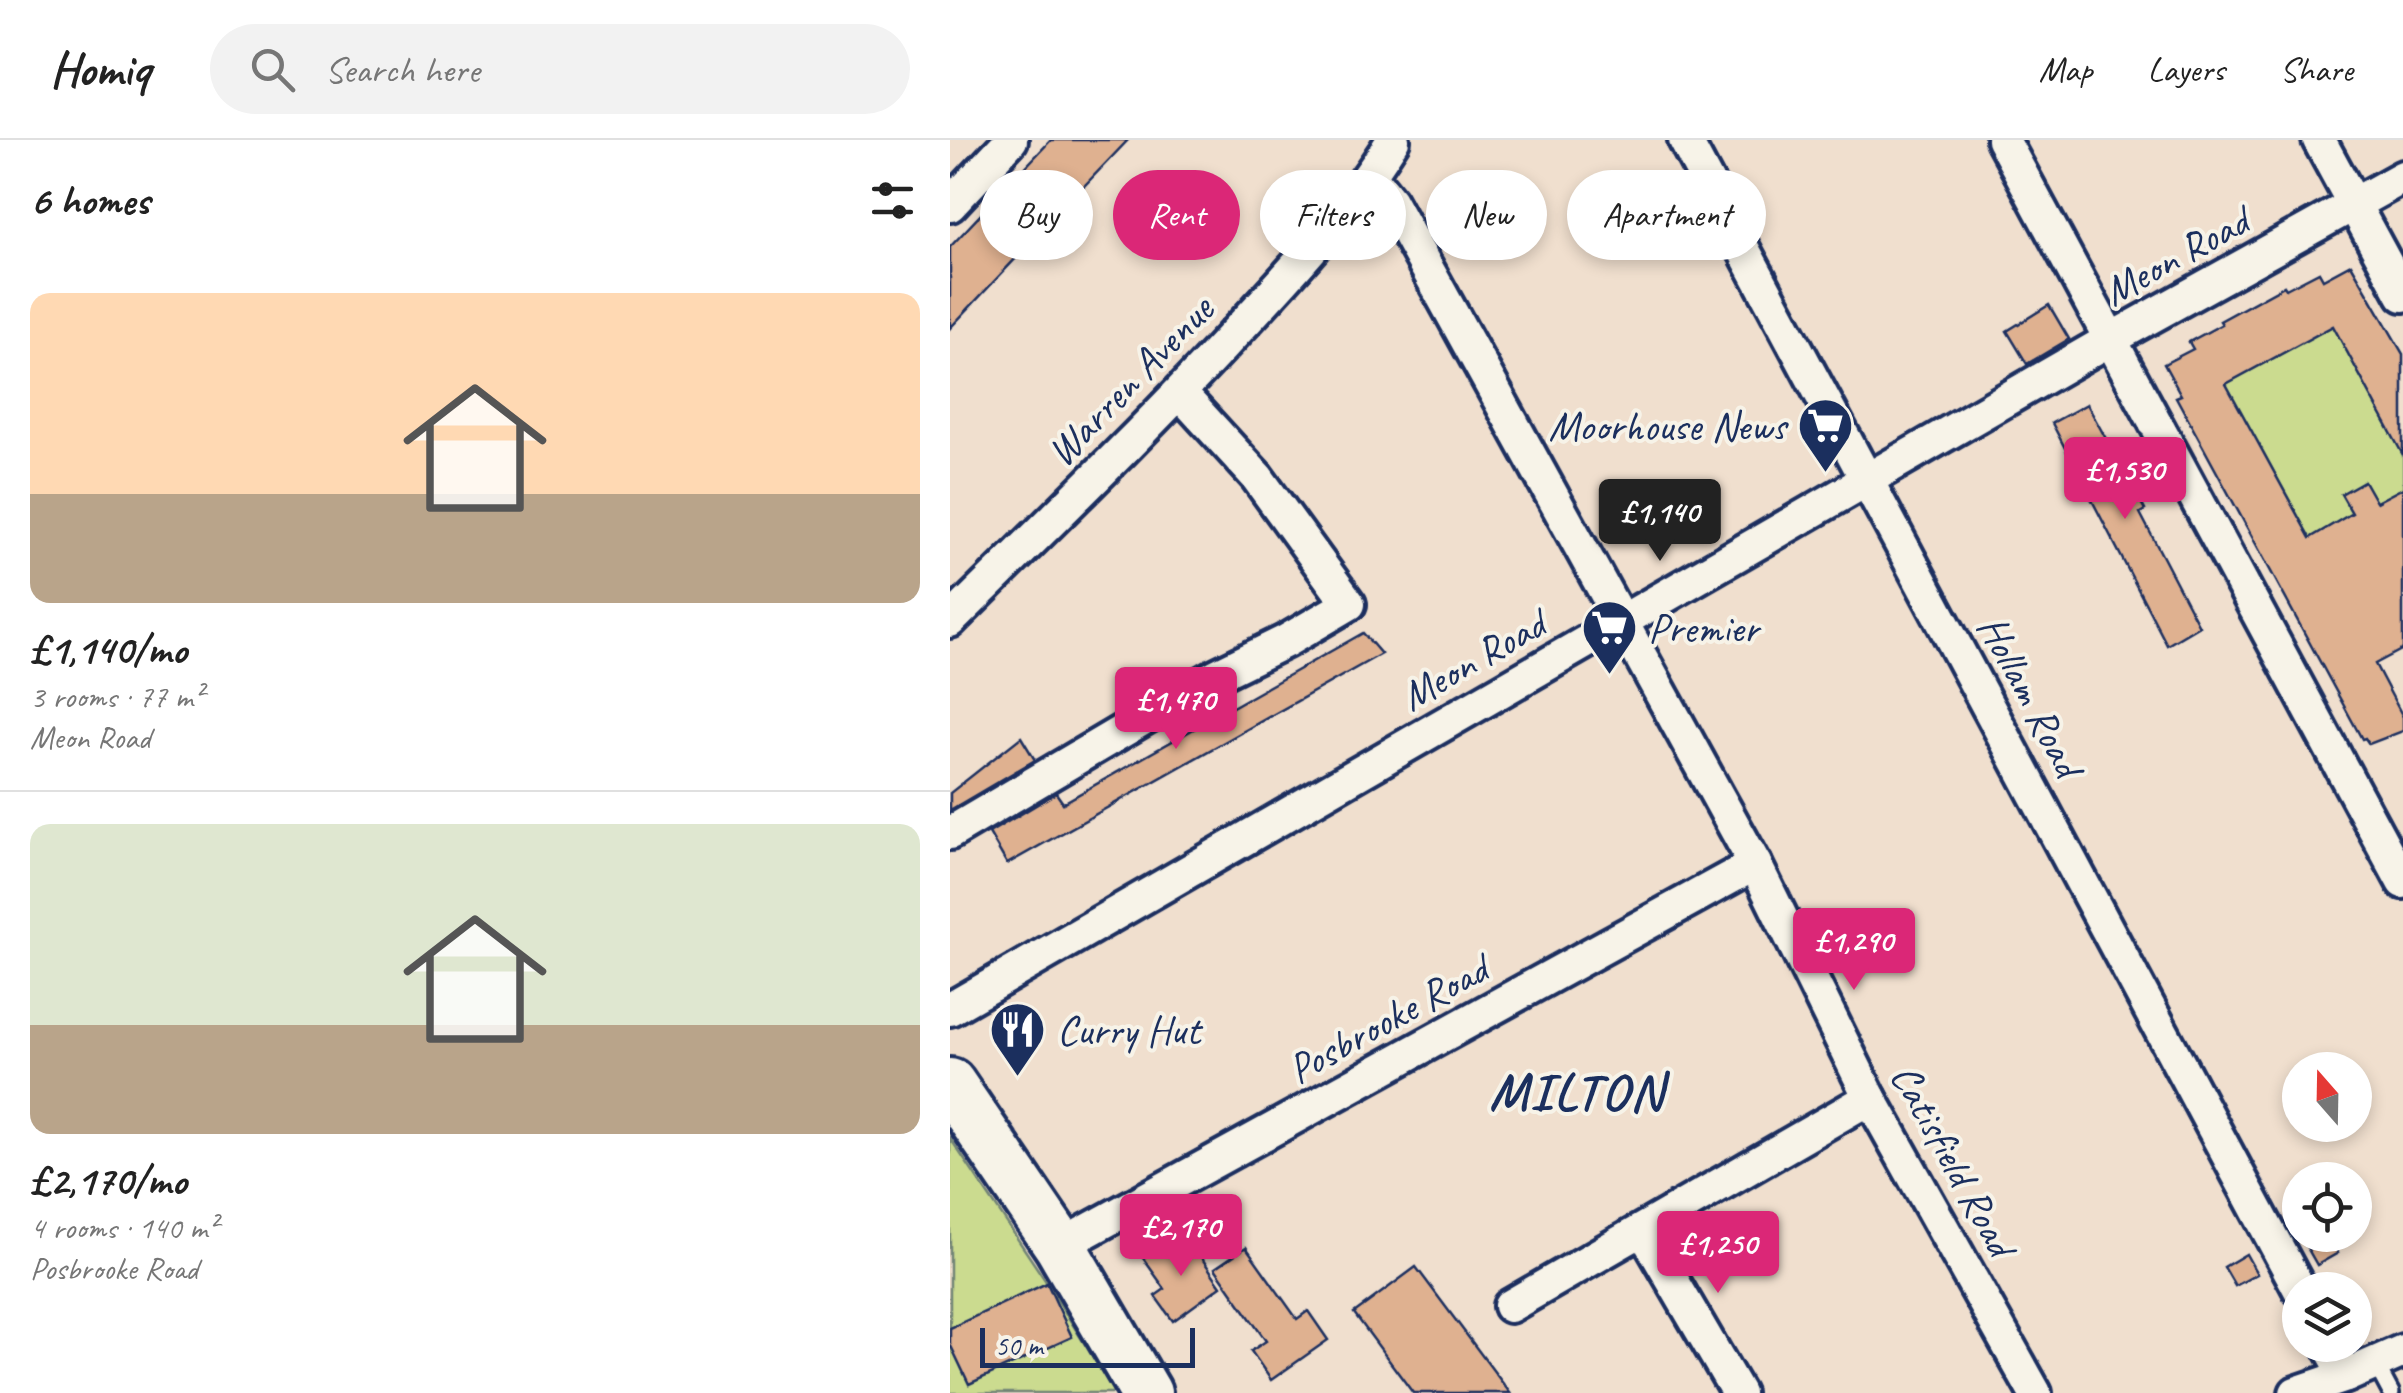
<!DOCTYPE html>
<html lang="en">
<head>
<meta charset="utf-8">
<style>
	body { margin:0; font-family:Caveat,sans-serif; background:#f2f2f2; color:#222; height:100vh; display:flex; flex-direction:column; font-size:38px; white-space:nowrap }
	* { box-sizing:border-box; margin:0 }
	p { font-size:32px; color:#767676 }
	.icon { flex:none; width:55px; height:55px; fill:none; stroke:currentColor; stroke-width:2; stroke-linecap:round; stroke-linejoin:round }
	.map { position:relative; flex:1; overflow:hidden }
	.details { display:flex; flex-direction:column; background:#fff; width:950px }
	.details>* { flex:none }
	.banner { position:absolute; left:30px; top:30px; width:950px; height:90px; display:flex; gap:20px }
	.needle { width:65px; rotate:340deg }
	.controls { position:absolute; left:1332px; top:912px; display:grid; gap:20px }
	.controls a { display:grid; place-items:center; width:90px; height:90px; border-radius:50%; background:#fff; box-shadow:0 5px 15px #0003; font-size:50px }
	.scale { position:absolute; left:30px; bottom:25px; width:215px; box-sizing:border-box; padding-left:10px; border:5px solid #1b2f5e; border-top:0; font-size:28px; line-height:35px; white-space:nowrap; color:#1b2f5e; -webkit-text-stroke:8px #f7f3e8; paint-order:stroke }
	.price { position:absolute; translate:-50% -85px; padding:0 22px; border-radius:10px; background:#db2777; color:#fff; font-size:32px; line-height:65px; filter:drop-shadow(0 2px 5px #0008) }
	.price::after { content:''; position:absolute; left:50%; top:60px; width:30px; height:22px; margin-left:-15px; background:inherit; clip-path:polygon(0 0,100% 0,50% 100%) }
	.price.selected { background:#222; color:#fff }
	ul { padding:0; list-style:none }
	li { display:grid; align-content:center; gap:20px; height:530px; padding:0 30px }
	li+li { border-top:2px solid #e0e0e0 }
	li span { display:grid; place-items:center; height:310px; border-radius:20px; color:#555 }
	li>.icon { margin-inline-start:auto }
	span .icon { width:180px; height:180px; fill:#fffc; stroke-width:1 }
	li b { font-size:42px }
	h2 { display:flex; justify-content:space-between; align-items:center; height:120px; padding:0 30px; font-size:42px }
	.tag { padding:0 35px; border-radius:45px; background:#fff; box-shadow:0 5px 15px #0003; font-size:35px; line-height:90px }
	.tag.selected { background:#db2777; color:#fff }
	header { display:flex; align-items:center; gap:60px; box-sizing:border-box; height:140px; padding:0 50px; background:#fff; border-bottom:2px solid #e0e0e0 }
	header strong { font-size:48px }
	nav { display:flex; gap:55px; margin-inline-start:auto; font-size:35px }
	.search { width:700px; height:90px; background:#f2f2f2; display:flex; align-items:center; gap:25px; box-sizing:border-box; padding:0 35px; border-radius:55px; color:#767676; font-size:38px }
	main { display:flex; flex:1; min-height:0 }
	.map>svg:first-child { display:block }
	.green { fill:#cbdb8f; stroke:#738576; stroke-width:2.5 }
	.building { fill:#dfb190; stroke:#1b2f5e; stroke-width:2.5 }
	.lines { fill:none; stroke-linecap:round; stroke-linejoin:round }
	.lane-casing { stroke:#1b2f5e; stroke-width:22 }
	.street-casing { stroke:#1b2f5e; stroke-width:40 }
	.primary-casing { stroke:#1b2f5e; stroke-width:58 }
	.lane { stroke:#f7f3e8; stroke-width:15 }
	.street { stroke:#f7f3e8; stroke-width:32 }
	.primary { stroke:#f7f3e8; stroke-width:50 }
	.labels { text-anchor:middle; stroke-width:8; stroke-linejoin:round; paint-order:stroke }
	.street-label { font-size:42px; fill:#1b2f5e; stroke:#f7f3e8 }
	.poi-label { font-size:42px; fill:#1b2f5e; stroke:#f7f3e8; text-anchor:start }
	.district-label { font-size:52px; font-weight:bold; letter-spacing:2.5px; fill:#1b2f5e; stroke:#f7f3e8 }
</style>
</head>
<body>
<header>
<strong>Homiq</strong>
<div class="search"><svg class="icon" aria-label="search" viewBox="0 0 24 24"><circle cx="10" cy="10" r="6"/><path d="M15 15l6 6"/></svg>Search here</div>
<nav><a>Map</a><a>Layers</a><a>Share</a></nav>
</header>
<main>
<section class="details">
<h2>6 homes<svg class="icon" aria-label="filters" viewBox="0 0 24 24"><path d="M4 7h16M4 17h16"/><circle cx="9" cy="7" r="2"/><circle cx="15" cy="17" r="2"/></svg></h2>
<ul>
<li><span style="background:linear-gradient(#ffd9b3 65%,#b9a48a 0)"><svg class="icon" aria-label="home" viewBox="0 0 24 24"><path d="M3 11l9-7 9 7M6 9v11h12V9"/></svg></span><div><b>£1,140/mo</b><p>3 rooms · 77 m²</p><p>Meon Road</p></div></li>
<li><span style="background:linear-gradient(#dfe7d0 65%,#b9a48a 0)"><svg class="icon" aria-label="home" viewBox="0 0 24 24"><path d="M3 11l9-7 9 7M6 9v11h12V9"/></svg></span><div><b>£2,170/mo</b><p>4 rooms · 140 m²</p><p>Posbrooke Road</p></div></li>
</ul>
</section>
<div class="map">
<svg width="1453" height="1253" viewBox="0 0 1453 1253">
	<rect width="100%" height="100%" fill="#f0dfce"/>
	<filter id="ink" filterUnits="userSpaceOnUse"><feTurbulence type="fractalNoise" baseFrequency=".01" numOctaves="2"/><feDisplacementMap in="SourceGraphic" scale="20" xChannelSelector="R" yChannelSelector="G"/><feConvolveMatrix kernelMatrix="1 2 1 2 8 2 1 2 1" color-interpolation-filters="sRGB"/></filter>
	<g filter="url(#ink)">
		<g class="green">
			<polygon points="1383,186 1453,315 1453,348 1360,398 1276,244"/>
			<polygon points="0,998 97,1143 165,1253 0,1253"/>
		</g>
		<g class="building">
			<polygon points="101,0 178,0 96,86 96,108 85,98 0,188 0,107"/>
			<polygon points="1401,124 1453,214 1453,315 1383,186 1276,244 1360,398 1402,373 1391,354 1414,341 1426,362 1453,348 1453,509 1425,524 1453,577 1453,591 1419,604 1415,598 1412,599 1226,257 1231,255 1214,224 1243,209 1239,202 1272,184 1270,181 1334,146 1336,149 1369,132 1373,139"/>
			<polygon points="1099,165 1119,199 1077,224 1057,191"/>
			<polygon points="1137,264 1195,370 1190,373 1249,486 1217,505 1102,283"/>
			<polygon points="413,493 431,514 57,724 39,693 106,653 113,663"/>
			<polygon points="71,597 85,620 0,670 0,653"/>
			<polygon points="1370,1095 1377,1095 1388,1113 1367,1125 1355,1104"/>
			<polygon points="219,1100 230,1116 244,1107 271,1146 223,1181 205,1156 215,1149 193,1118"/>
			<polygon points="296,1107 347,1179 358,1171 378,1200 321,1240 301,1211 316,1201 265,1128"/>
			<polygon points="1296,1114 1307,1134 1285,1146 1274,1127"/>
			<polygon points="466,1127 560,1253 463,1253 404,1173"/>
			<polygon points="97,1143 122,1197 19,1244 0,1204 0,1188"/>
		</g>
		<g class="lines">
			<defs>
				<polyline id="lane" points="1425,1223 1441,1253"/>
				<g id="street">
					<polyline points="735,0 1350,1150"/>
					<polyline points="1053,0 1453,742"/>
					<polyline points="1369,0 1453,155"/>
					<polyline points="420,36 440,61 805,724 920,958 1085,1253"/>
					<polyline points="0,65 61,0"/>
					<path d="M 0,481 C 96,386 193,293 284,194 C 341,133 398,72 443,0"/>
					<polyline points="0,693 267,535 336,501 399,464 307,337 230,253"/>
					<polyline points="0,869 1161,199 1453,37"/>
					<polyline points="693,1090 788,1253"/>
					<polyline points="110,1106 805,724"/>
					<polyline points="560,1166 920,958"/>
					<polyline points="1379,1205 1396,1236"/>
					<polyline points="1346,1253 1396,1236 1453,1211"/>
				</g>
				<polyline id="primary" points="0,944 110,1106 196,1253"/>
			</defs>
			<use href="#lane" class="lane-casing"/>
			<use href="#street" class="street-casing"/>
			<use href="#primary" class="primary-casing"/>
			<use href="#lane" class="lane"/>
			<use href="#street" class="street"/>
			<use href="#primary" class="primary"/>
		</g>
	</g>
	<defs>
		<symbol id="supermarket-pin" viewBox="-11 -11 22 30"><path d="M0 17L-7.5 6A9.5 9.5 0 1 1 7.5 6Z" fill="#1b2f5e" stroke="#f7f3e8"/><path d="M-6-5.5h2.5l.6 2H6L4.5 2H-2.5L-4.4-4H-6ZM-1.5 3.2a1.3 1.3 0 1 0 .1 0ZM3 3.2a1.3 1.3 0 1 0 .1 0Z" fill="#fff"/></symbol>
		<symbol id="restaurant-pin" viewBox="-11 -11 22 30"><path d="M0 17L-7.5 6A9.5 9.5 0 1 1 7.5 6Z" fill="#1b2f5e" stroke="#f7f3e8"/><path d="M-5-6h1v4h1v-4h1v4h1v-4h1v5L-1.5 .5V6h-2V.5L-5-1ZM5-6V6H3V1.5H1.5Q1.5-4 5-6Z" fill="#fff"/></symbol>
	</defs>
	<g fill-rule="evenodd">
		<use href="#supermarket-pin" x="844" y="254" width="63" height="86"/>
		<use href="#supermarket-pin" x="628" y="456" width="63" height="86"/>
		<use href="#restaurant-pin" x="36" y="858" width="63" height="86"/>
	</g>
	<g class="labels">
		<g class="street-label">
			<text transform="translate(1225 115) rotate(-29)" y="15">Meon Road</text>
			<text transform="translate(179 240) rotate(-46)" y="15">Warren Avenue</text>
			<text transform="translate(522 519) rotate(-30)" y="15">Meon Road</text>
			<text transform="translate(1081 555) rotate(62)" y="15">Hollam Road</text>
			<text transform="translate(437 878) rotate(-29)" y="15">Posbrooke Road</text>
			<text transform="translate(1004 1019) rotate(61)" y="15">Catisfield Road</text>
		</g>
		<g class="poi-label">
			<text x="836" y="300" text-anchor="end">Moorhouse News</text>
			<text x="698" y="502">Premier</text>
			<text x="107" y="904">Curry Hut</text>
		</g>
		<g class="district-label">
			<text x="627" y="969">MILTON</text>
		</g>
	</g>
</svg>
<div class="controls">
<a><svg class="needle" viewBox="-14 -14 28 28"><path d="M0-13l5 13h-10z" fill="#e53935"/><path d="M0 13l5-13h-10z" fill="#767676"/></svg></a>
<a><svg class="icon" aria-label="locate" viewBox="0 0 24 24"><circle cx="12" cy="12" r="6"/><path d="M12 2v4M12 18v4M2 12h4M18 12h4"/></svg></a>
<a><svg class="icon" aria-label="layers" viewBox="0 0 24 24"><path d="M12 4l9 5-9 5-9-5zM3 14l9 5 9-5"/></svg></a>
</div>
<div class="scale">50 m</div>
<b class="price" style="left:1175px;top:382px">£1,530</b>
<b class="price selected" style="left:710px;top:424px">£1,140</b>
<b class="price" style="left:226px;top:612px">£1,470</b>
<b class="price" style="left:904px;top:853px">£1,290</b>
<b class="price" style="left:231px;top:1139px">£2,170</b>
<b class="price" style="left:768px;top:1156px">£1,250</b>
<div class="banner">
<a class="tag">Buy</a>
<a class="tag selected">Rent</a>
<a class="tag">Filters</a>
<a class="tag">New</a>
<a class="tag">Apartment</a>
</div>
</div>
</main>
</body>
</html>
